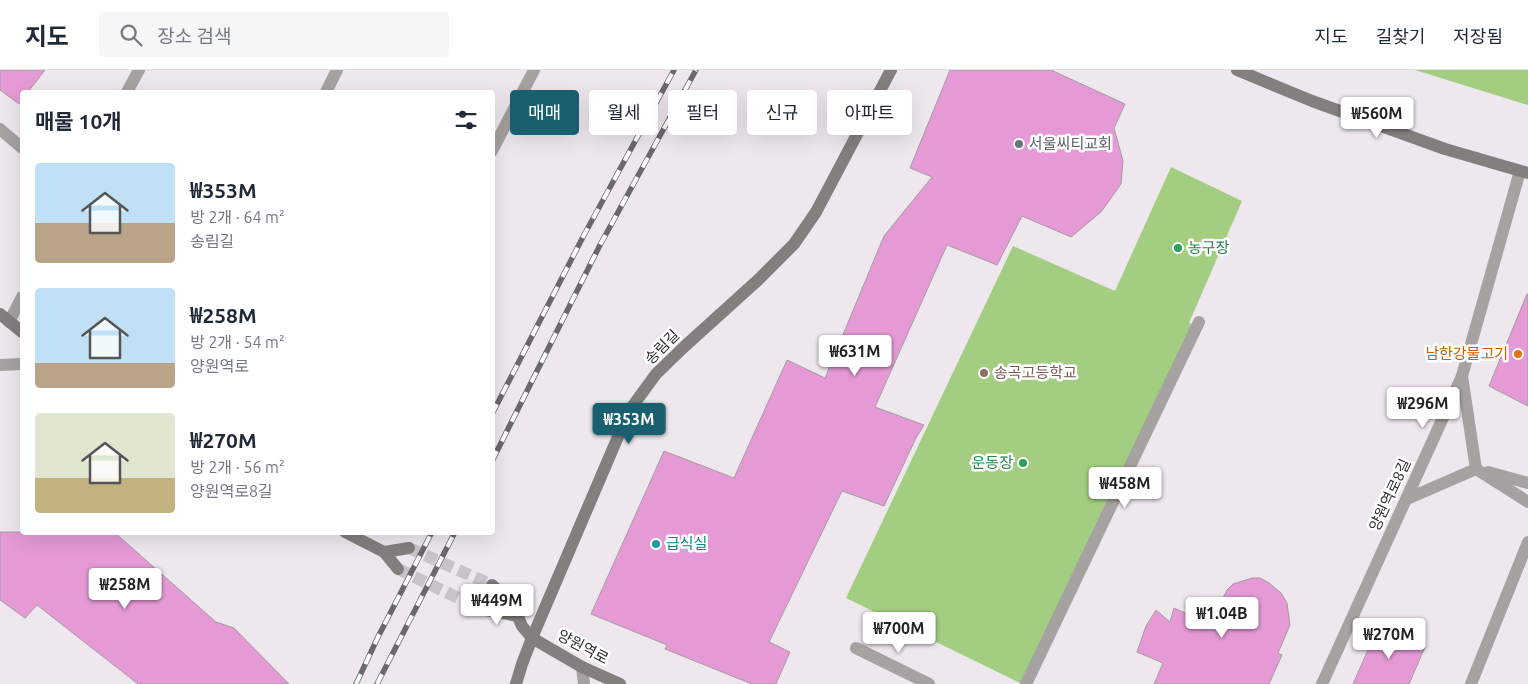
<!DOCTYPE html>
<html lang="ko">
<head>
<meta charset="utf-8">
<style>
	body { margin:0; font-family:Ubuntu,"Noto Sans KR",sans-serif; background:#f6f6f7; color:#1f2937; height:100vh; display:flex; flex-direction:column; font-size:19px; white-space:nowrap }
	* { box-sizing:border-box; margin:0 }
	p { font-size:16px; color:#747a83 }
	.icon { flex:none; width:28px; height:28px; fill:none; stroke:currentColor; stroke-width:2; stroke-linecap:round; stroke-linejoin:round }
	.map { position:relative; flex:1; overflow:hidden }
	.side { position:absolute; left:20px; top:20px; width:475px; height:445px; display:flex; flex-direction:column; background:#fff; border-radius:5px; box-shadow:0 5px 20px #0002 }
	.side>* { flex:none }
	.top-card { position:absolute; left:510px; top:20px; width:475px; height:45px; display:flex; gap:10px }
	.price { position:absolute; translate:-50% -42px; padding:0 11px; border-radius:5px; background:#fff; color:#222; font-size:16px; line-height:32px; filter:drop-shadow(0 1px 2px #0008) }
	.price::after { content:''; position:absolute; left:50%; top:30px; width:15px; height:11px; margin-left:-8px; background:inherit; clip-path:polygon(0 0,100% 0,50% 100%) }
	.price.current { background:#185f70; color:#fff }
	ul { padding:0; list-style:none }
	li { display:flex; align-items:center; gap:15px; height:125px; padding:0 15px }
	li span { display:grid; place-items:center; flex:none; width:140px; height:100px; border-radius:5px; color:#555 }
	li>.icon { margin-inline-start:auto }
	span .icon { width:60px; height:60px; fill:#fffc; stroke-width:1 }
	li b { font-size:21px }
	h2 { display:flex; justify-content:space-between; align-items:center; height:60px; padding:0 15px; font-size:21px }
	.chip { padding:0 18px; border-radius:5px; background:#fff; box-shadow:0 5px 20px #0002; font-size:18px; line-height:45px }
	.chip.current { background:#185f70; color:#fff }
	header { display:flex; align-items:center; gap:30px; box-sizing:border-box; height:70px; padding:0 25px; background:#fff; border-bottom:1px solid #e0e1e3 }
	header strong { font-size:24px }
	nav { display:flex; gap:28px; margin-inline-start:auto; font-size:18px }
	.search { width:350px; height:45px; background:#f6f6f7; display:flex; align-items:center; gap:12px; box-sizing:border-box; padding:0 18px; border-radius:5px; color:#747a83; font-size:19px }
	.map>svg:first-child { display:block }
	.green { fill:#a3ce81 }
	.building { fill:#e59ad6; stroke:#a39da2 }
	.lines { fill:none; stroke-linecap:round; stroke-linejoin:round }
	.secondary-tunnel { stroke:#c8c3c8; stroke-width:12; stroke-dasharray:12 6; stroke-linecap:butt }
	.street { stroke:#a5a2a1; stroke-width:12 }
	.secondary { stroke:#847e7e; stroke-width:12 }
	.rail-casing { stroke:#6b686b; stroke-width:5.5 }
	.rail { stroke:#fff; stroke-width:4; stroke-dasharray:11; stroke-linecap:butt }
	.worship-dot { fill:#6b7280; stroke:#fff; stroke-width:2 }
	.leisure-dot { fill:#2e9e5b; stroke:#fff; stroke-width:2 }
	.food-dot { fill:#e8710a; stroke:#fff; stroke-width:2 }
	.education-dot { fill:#8d6e63; stroke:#fff; stroke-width:2 }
	.culture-dot { fill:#0f9aa8; stroke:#fff; stroke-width:2 }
	.labels { text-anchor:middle; stroke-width:5; stroke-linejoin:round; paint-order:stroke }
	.worship-label { font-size:15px; fill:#5b616d; stroke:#fff; text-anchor:start }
	.leisure-label { font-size:15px; fill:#27864d; stroke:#fff; text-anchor:start }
	.street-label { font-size:15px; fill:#302e30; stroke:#fff }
	.food-label { font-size:15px; fill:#c56008; stroke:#fff; text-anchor:end }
	.education-label { font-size:15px; fill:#785e54; stroke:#fff; text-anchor:start }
	.culture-label { font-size:15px; fill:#0d838f; stroke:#fff; text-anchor:start }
</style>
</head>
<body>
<header>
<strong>지도</strong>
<div class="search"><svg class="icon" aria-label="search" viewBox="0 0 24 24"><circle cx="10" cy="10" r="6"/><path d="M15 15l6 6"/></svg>장소 검색</div>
<nav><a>지도</a><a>길찾기</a><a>저장됨</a></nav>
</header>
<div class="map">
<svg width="1528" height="614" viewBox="0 0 1528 614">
	<rect width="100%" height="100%" fill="#eee8ee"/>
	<g class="green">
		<polygon points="1415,0 1528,0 1528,35"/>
		<polygon points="1171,97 1242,131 1189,253 1201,259 1022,614 846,528 1013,176 1115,221"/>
	</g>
	<g class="building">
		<polygon points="0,0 45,0 28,22 22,22 22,29 19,34 0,20"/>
		<polygon points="950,0 1051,0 1125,34 1114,58 1123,91 1121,114 1101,142 1071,167 1022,146 997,195 947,175 875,337 924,355 916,368 884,436 842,421 769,572 790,582 776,614 752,614 665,579 667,575 591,544 664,381 734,408 787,290 825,308 884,166 932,107 910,98"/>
		<polygon points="1527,224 1528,224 1528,336 1489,316"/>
		<polygon points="0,462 114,462 216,552 234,558 289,614 138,614 37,535 25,548 0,530"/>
		<polygon points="1252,508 1260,508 1269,513 1281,523 1287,533 1290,555 1278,583 1282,585 1269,614 1154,614 1163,593 1137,582 1146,556 1156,540 1170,552 1174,538 1210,554 1227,520 1233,514"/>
		<polygon points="1378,557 1425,577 1409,614 1353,614"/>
	</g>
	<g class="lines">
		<g class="secondary-tunnel">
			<polyline points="409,478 492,515"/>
			<polyline points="398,499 481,539"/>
		</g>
		<g class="street">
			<polyline points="127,22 139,0"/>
			<polyline points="326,22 337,0"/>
			<polyline points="0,59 22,78"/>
			<polyline points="492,81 534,0"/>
			<polyline points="9,252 22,227"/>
			<polyline points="0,295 22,294"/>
			<polyline points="1476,399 1528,432"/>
			<polyline points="1488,402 1528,413"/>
			<polyline points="1407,429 1476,399 1462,306"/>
			<polyline points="856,578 929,614"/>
			<polyline points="582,597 584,614"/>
			<polyline points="1026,614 1199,252"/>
			<polyline points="1322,614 1462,306 1520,101"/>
			<polyline points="1471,614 1528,472"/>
		</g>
		<g class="secondary">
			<polyline points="1237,0 1312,31 1445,79 1528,103"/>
			<polyline points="0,244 22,262"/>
			<polyline points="345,462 384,482 398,499"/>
			<polyline points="384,482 409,478"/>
			<polyline points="492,515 512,533 522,556 532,568 582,597 620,614"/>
			<polyline points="481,539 518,546"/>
			<polyline points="516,614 522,594 532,568 629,341 656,304 685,276 758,210 794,174 816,142 891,0"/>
		</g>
		<defs>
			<g id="rail">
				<polyline points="492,344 584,165 674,0"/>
				<polyline points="492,391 600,175 696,0"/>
				<polyline points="356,614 378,567 432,462"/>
				<polyline points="377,614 455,462"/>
			</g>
		</defs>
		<use href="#rail" class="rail-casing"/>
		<use href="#rail" class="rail"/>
	</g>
	<circle class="worship-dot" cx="1019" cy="74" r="5"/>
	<g class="leisure-dot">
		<circle cx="1178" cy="178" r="5"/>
		<circle cx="1023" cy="393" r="5"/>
	</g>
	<circle class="food-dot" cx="1518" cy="284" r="5"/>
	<circle class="education-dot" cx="984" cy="303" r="5"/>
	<circle class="culture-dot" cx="656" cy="474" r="5"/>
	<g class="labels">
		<g class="worship-label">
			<text x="1029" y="79">서울씨티교회</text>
		</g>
		<g class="leisure-label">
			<text x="1188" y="183">농구장</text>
			<text x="1013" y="398" text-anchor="end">운동장</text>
		</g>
		<g class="street-label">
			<text transform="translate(662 277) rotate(-45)" y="5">송림길</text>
			<text transform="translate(1390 425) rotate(-65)" y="5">양원역로8길</text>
			<text transform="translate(583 577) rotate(28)" y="5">양원역로</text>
		</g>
		<g class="food-label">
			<text x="1508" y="289">남한강물고기</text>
		</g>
		<g class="education-label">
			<text x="994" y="308">송곡고등학교</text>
		</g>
		<g class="culture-label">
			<text x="666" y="479">급식실</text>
		</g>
	</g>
</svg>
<b class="price" style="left:1377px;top:69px">₩560M</b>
<b class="price" style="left:855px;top:307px">₩631M</b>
<b class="price" style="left:1423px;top:359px">₩296M</b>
<b class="price current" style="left:629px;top:375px">₩353M</b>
<b class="price" style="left:1125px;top:439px">₩458M</b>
<b class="price" style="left:125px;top:540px">₩258M</b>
<b class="price" style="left:497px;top:556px">₩449M</b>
<b class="price" style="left:1222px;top:569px">₩1.04B</b>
<b class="price" style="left:899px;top:584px">₩700M</b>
<b class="price" style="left:1389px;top:590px">₩270M</b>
<div class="top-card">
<a class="chip current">매매</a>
<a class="chip">월세</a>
<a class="chip">필터</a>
<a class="chip">신규</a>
<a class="chip">아파트</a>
</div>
<section class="side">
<h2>매물 10개<svg class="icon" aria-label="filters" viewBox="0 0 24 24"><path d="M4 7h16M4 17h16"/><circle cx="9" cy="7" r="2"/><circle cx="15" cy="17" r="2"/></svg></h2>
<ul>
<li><span style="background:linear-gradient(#bfe0f5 60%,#b9a48a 0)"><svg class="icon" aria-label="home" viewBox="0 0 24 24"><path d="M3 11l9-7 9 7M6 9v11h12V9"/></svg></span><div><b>₩353M</b><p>방 2개 · 64 m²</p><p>송림길</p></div></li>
<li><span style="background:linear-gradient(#bfe0f5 75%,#b9a48a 0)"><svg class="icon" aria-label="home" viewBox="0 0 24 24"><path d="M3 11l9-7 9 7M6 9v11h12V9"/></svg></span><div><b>₩258M</b><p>방 2개 · 54 m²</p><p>양원역로</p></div></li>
<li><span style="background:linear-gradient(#dfe7d0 65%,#c2b280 0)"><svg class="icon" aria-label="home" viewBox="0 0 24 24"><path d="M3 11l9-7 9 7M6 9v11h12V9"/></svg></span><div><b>₩270M</b><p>방 2개 · 56 m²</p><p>양원역로8길</p></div></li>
</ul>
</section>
</div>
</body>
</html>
